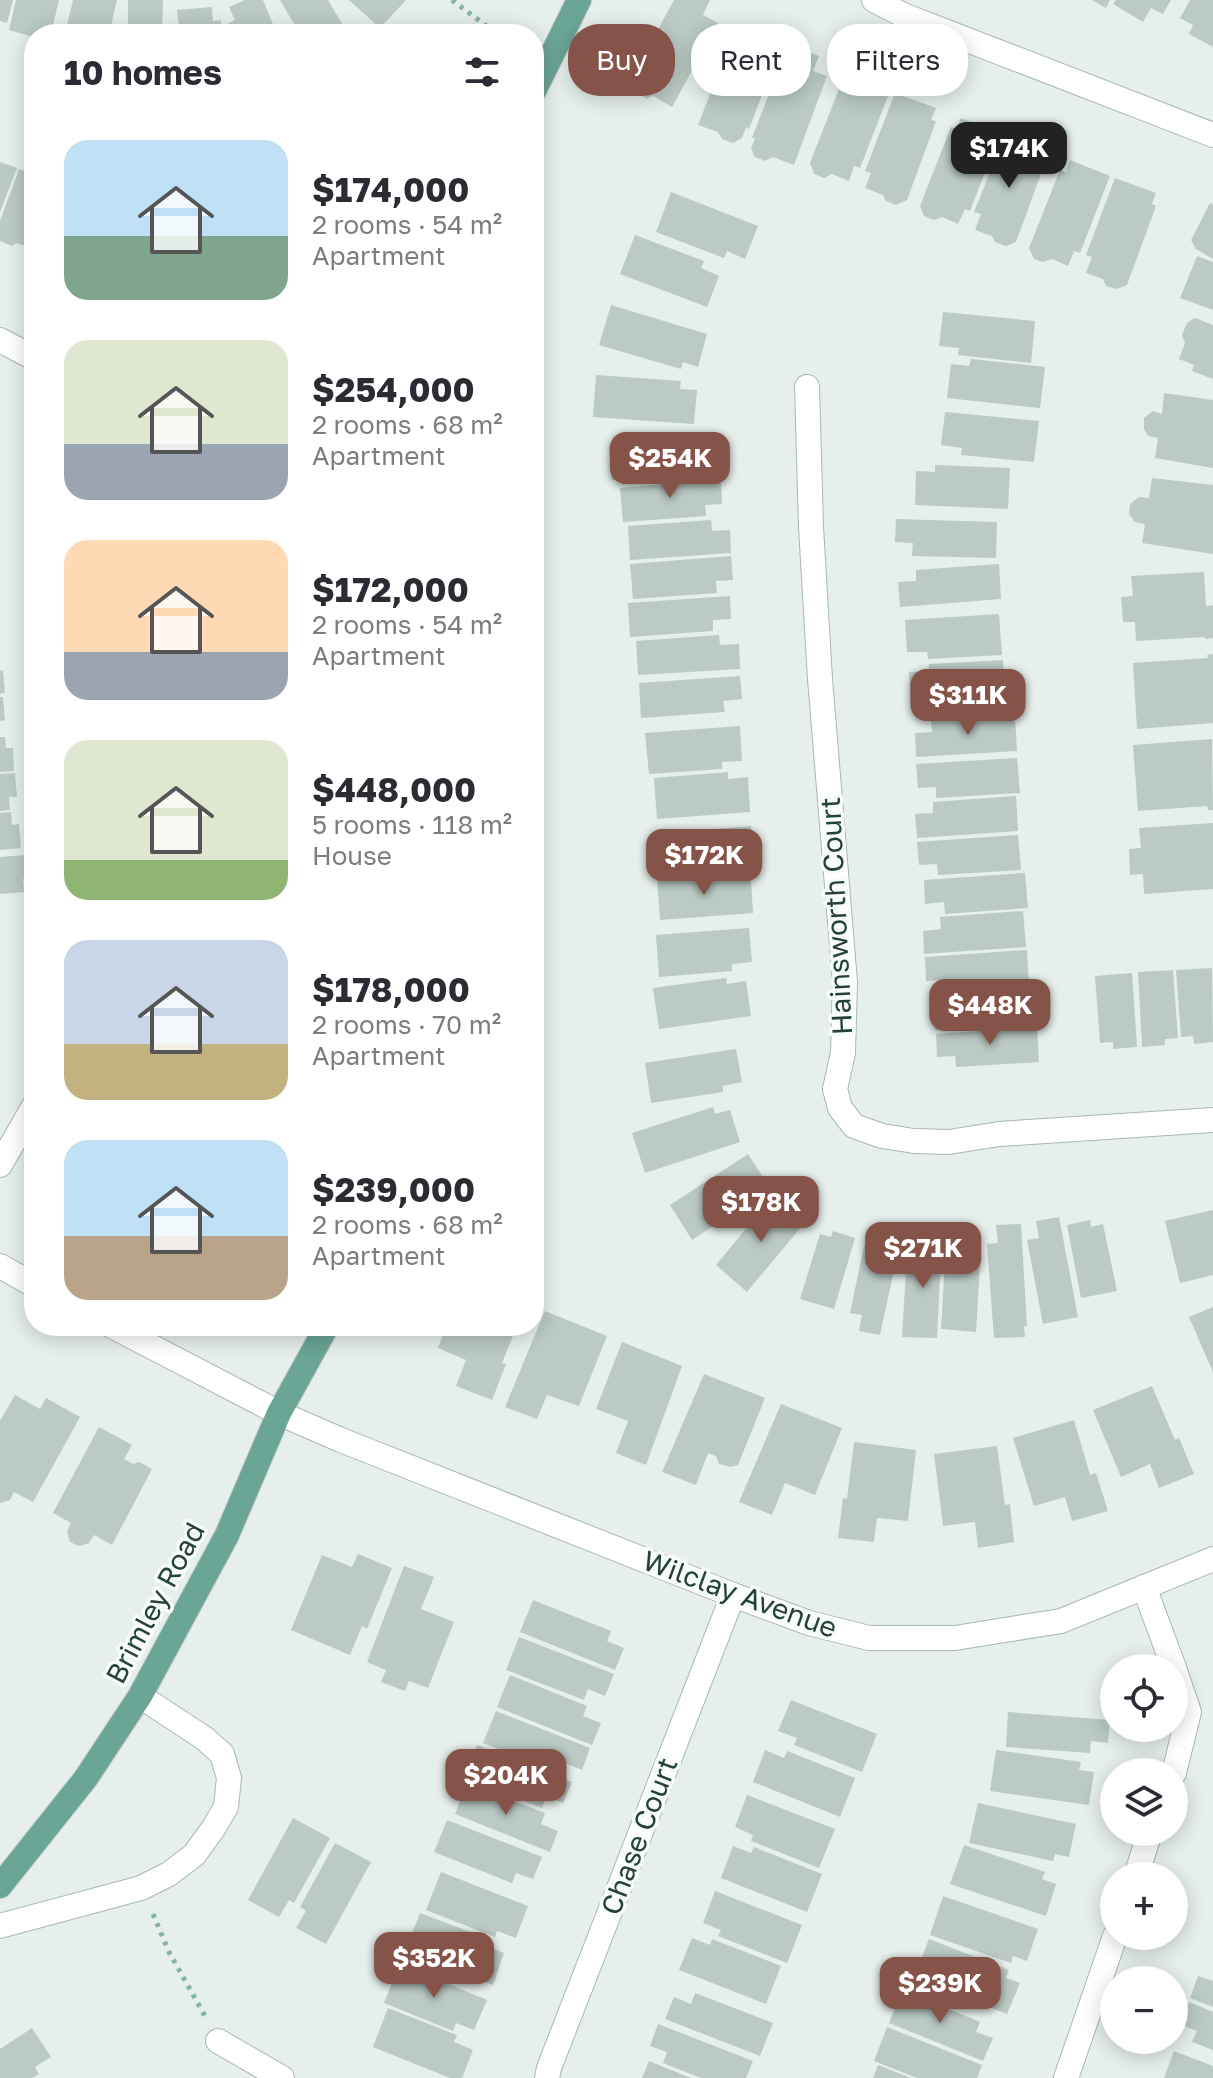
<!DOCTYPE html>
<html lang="en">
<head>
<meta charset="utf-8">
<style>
	body { margin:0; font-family:"Golos Text",sans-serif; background:#f2f2f3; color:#2b2b33; height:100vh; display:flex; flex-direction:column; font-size:30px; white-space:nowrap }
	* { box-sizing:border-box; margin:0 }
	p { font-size:26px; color:#7c7c81 }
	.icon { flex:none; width:44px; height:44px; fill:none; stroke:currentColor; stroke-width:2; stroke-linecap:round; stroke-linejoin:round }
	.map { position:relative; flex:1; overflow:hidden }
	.details { position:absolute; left:24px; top:24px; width:520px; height:1312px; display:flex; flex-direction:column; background:#fff; border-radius:32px; box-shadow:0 4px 20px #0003 }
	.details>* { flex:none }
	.guide { position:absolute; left:568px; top:24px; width:524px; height:72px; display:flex; gap:16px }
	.controls { position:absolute; left:1100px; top:1654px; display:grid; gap:16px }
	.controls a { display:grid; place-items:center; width:88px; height:88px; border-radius:50%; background:#fff; box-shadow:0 4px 20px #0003; font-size:40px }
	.price { position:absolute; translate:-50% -68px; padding:0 18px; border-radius:16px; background:#855347; color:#fff; font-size:26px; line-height:52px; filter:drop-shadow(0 2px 4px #0008) }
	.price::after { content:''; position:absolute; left:50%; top:48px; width:24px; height:18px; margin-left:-12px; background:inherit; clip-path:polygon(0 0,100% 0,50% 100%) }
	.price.active { background:#222; color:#fff }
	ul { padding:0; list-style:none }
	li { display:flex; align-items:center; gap:24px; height:200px; padding:0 40px }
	li span { display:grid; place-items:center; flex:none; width:224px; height:160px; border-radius:24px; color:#555 }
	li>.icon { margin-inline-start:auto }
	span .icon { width:96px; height:96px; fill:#fffc; stroke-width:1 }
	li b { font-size:34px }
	h2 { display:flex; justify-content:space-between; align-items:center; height:96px; padding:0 40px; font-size:34px }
	.pill { padding:0 28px; border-radius:32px; background:#fff; box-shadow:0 4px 20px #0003; font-size:28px; line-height:72px }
	.pill.active { background:#855347; color:#fff }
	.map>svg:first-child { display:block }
	.building { fill:#bbcac4 }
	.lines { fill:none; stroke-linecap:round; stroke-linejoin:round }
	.minor-casing { stroke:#a8b8b2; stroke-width:26 }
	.major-casing { stroke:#c2cac8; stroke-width:26 }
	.path { stroke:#86b3a5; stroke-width:5; stroke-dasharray:4 6; stroke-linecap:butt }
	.minor { stroke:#fff; stroke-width:24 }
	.major { stroke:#6aa596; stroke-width:24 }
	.labels { text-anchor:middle; stroke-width:7; stroke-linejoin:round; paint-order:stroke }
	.street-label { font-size:28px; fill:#24423a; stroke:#f7fbf9 }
</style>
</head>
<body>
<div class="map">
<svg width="1213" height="2078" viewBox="0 0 1213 2078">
	<rect width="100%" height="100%" fill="#e6efeb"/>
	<g class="building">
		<polygon points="0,0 13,0 7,23 0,21"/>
		<polygon points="16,0 59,0 51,34 34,34 34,37 9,30"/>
		<polygon points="73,0 117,0 109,34 65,34"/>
		<polygon points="128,0 163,0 162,34 121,34 121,24 128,24"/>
		<polygon points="245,0 263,0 277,34 231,34 227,24 235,20 229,7"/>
		<polygon points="280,0 328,0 348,34 300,34"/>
		<polygon points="349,0 406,0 380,28"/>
		<polygon points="674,0 710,0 703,15 718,23 672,107 653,96 647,99 635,92 633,84 637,77 633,75"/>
		<polygon points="1092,0 1110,0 1106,8"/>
		<polygon points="1116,0 1171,0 1163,14 1151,8 1143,22 1113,4"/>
		<polygon points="1190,0 1213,0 1213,47 1189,34 1193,25 1180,18"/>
		<polygon points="212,7 213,21 221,20 222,34 180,34 177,10"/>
		<polygon points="753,25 784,37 749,129 746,127 742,138 733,143 722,139 718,132 698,125 733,35 746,41"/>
		<polygon points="788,44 819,56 813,71 827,76 794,165 773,157 765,161 755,157 751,149 755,138 752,138"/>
		<polygon points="851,75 890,91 860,168 854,166 849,181 832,174 824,178 814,174 810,163 841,84 846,87"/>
		<polygon points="895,93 936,108 931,120 936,121 907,200 896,205 886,201 883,195 865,188 871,173 865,171"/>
		<polygon points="961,118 1000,134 970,211 965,209 958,224 942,217 934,220 924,216 920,206 951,127 956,129"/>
		<polygon points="1005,135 1045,150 1041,161 1045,163 1016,242 1006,246 995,242 992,236 975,230 981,214 974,212"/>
		<polygon points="1070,160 1110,176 1080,253 1074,251 1068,266 1052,259 1043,262 1034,259 1029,248 1060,170 1066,172"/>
		<polygon points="0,162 17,168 0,212"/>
		<polygon points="19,169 34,175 34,233 29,247 16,243 12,246 0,241 0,221"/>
		<polygon points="1115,178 1156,193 1152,204 1156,206 1127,285 1117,289 1106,286 1103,279 1086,273 1092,257 1086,255"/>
		<polygon points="671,192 758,226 745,259 727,251 724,258 656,232"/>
		<polygon points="1210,203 1213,205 1213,259 1196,249 1191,240"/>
		<polygon points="635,235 704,261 701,268 719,276 707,307 620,274"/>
		<polygon points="1197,256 1213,262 1213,310 1180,298"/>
		<polygon points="611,305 707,334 698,367 683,362 681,369 599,345"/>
		<polygon points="943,312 1035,321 1031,363 958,355 959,348 939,346"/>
		<polygon points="1195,318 1213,325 1213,379 1192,371 1194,365 1179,359 1185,343 1182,335 1187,323"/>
		<polygon points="971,359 1045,367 1040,408 947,398 951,364 969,366"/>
		<polygon points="596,375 681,381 680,389 697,390 694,424 593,417"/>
		<polygon points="1164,393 1213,400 1213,468 1155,458 1158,438 1148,436 1144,429 1144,418 1153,411 1162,414"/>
		<polygon points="945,412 1039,421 1034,462 961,455 962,448 941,445"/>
		<polygon points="691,440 692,452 711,451 712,473 612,480 609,446"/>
		<polygon points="935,465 1010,468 1008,509 915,505 916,471 935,472"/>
		<polygon points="1152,478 1213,485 1213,554 1142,543 1145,524 1135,522 1129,514 1130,504 1139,497 1149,498"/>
		<polygon points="721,479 722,504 705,505 706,516 623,522 620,488"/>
		<polygon points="896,519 997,522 996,558 912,556 913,543 895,542"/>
		<polygon points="711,520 712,531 730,530 731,553 630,560 628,526"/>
		<polygon points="731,556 733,580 716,581 717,593 633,599 630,564"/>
		<polygon points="999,564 1001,599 900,607 898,582 916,581 916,570"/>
		<polygon points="1204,572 1206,606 1213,605 1213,638 1205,639 1205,637 1136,641 1135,622 1123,622 1121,597 1133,596 1131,576"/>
		<polygon points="730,596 731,619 713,620 713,631 630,637 628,603"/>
		<polygon points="999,614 1002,655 928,659 927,652 907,652 905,620"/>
		<polygon points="719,635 720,645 739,644 740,669 638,675 636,641"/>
		<polygon points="1213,654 1213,723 1137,729 1133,663 1208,658 1207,655"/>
		<polygon points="1003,660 1005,700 911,706 909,672 929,671 929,664"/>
		<polygon points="3,670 5,693 0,694 0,671"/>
		<polygon points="740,676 742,699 723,701 725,712 641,718 639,683"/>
		<polygon points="0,697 3,697 5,720 0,721"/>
		<polygon points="1015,716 1017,751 916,757 915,733 932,732 931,721"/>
		<polygon points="740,726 742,761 722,762 722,769 649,774 645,733"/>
		<polygon points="0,737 5,737 6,748 13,748 14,771 0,772"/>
		<polygon points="1212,739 1213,810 1208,810 1207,806 1138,811 1133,745"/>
		<polygon points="1017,758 1020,793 936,798 936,787 918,788 916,764"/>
		<polygon points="728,772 728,779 748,777 750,812 657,819 654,778"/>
		<polygon points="15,773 17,797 9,797 10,810 0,811 0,774"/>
		<polygon points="1016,796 1018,831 917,838 915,814 933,813 933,802"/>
		<polygon points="11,812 12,825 19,824 21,848 0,850 0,813"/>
		<polygon points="1213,823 1213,889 1144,894 1143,874 1130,875 1129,849 1141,848 1139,828"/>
		<polygon points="751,826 754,860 739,861 739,869 654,876 651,834"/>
		<polygon points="1018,835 1021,870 938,875 937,864 919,865 917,842"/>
		<polygon points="26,855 28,879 23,879 24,892 0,894 0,857"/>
		<polygon points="1025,873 1028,908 945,914 944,902 925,904 924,880"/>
		<polygon points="730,874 731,880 751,880 753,913 660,920 657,879"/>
		<polygon points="1023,911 1026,947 924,954 923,931 941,929 940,917"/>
		<polygon points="749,928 752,962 732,964 732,971 659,977 656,935"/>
		<polygon points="1027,950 1029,985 946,991 946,980 926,981 925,957"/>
		<polygon points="1212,968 1213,1042 1194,1044 1193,1036 1181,1037 1176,970"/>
		<polygon points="1173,970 1178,1038 1165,1039 1165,1045 1142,1047 1138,972"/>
		<polygon points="1132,973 1137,1047 1113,1049 1113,1042 1100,1043 1095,976"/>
		<polygon points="726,978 727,984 746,981 751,1016 659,1029 653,988"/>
		<polygon points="1034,989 1037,1024 935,1030 934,1007 952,1005 951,994"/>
		<polygon points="1037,1027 1039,1062 956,1067 955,1056 937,1057 936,1034"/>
		<polygon points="736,1049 742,1082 723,1086 723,1092 651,1103 645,1063"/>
		<polygon points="713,1107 715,1114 730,1110 740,1142 645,1173 632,1133"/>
		<polygon points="748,1154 767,1183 750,1193 754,1199 692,1240 670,1205"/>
		<polygon points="782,1198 807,1220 747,1292 716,1265 763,1208 769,1213"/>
		<polygon points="1213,1210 1213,1275 1180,1283 1165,1221"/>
		<polygon points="1059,1217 1078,1317 1043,1324 1027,1240 1039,1238 1036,1221"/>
		<polygon points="1090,1220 1091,1227 1103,1224 1117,1291 1081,1298 1067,1225"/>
		<polygon points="1021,1224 1027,1326 1024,1326 1025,1337 994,1338 987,1244 998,1243 996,1225"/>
		<polygon points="947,1228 970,1229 969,1247 981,1248 976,1332 941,1329"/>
		<polygon points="833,1231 855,1238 834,1309 800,1299 820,1234 831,1237"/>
		<polygon points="919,1236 942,1238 937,1338 902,1337 907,1253 918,1254"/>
		<polygon points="876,1243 899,1247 880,1335 859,1331 862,1315 850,1313 864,1246 875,1249"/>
		<polygon points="1213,1307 1213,1372 1189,1317"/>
		<polygon points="545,1311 607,1336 579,1406 547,1395 537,1419 505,1407"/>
		<polygon points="446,1326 517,1326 502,1363 506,1364 492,1400 456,1386 466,1360 438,1348"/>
		<polygon points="622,1342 682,1366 646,1465 616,1453 628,1421 596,1409"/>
		<polygon points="704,1374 765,1398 738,1465 731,1467 719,1464 716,1456 708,1453 696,1485 662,1472"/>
		<polygon points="1152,1386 1175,1440 1179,1438 1194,1474 1159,1488 1150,1464 1121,1477 1093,1410"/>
		<polygon points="15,1395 40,1409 46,1398 80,1417 33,1502 14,1492 10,1500 0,1503 0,1421"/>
		<polygon points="781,1404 842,1428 815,1495 785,1483 772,1515 739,1502"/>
		<polygon points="1074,1420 1090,1475 1096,1473 1108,1511 1072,1521 1065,1497 1034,1506 1013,1438"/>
		<polygon points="99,1427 132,1445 124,1459 133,1464 139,1462 152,1469 112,1545 94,1535 89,1543 79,1546 70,1542 67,1531 71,1523 53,1513"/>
		<polygon points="854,1442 916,1450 908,1521 877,1518 874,1542 838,1538 843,1498 847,1499"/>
		<polygon points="997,1446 1005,1505 1010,1504 1014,1542 978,1548 975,1522 943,1526 934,1454"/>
		<polygon points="358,1554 392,1568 367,1629 362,1626 350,1655 291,1630 322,1555 352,1567"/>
		<polygon points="404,1566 434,1577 421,1609 454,1622 428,1688 409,1681 405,1691 381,1682 386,1670 367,1662"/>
		<polygon points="533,1600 611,1631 607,1641 624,1648 615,1670 520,1632"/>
		<polygon points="519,1637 614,1674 605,1696 588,1689 584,1700 506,1670"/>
		<polygon points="510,1675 587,1706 583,1716 601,1723 592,1745 497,1707"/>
		<polygon points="791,1700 877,1734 862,1772 794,1745 797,1738 778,1731"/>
		<polygon points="496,1711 590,1748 582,1770 565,1763 561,1773 483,1743"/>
		<polygon points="1008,1712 1110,1720 1108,1743 1091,1741 1090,1753 1006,1747"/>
		<polygon points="477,1745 572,1782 563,1803 546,1797 542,1808 464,1777"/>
		<polygon points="765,1750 784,1758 787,1751 855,1778 840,1817 753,1782"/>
		<polygon points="996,1750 1081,1762 1079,1770 1094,1772 1089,1805 990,1791"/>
		<polygon points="467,1783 545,1813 541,1824 558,1831 550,1852 455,1814"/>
		<polygon points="747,1795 835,1829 819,1868 751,1841 753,1835 735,1827"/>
		<polygon points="978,1803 1076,1824 1069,1857 1055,1854 1053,1861 969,1843"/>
		<polygon points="293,1818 330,1838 294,1903 289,1900 279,1917 248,1900"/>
		<polygon points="447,1820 542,1857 533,1879 516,1873 512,1883 434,1852"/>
		<polygon points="335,1843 371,1862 326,1944 296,1928 306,1911 300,1907"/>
		<polygon points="964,1845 1045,1872 1042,1879 1056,1884 1046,1916 950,1884"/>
		<polygon points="733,1846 751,1853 754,1847 822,1874 807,1912 721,1878"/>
		<polygon points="441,1872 528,1906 516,1938 497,1931 495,1937 426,1910"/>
		<polygon points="715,1891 802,1925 787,1963 718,1936 721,1930 703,1923"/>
		<polygon points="943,1896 1038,1929 1027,1961 1013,1956 1011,1963 930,1935"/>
		<polygon points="420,1913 489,1939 486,1946 504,1953 493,1985 405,1952"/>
		<polygon points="692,1938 710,1945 712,1939 781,1966 766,2004 679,1970"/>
		<polygon points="929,1939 1009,1970 1006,1978 1020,1983 1007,2014 914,1977"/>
		<polygon points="400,1964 487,2000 474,2030 456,2023 453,2031 384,2003"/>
		<polygon points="1198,1976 1213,1981 1213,2007 1190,1998"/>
		<polygon points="902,1990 980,2022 976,2032 993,2038 983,2061 889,2023"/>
		<polygon points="695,1993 773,2023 760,2056 665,2019 674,1997 691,2004"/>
		<polygon points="1189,2002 1213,2012 1213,2050 1192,2042 1197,2031 1179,2024"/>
		<polygon points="388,2008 457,2035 454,2042 473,2050 462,2078 450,2078 373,2047"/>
		<polygon points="658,2024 753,2061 746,2078 701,2078 663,2063 667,2052 650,2046"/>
		<polygon points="887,2027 982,2065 977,2078 917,2078 874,2061"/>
		<polygon points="32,2028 51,2057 35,2067 39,2074 32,2078 0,2078 0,2049"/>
		<polygon points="1174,2051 1213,2066 1213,2078 1164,2078"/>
		<polygon points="649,2061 691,2078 642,2078"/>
		<polygon points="878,2065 911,2078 873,2078"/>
	</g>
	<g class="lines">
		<defs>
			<g id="minor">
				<polyline points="874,0 903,15 1213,135"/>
				<polyline points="0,340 34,358"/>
				<polyline points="807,387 811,527 820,679 845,982 843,1053 835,1089 840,1108 854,1126 882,1136 914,1141 949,1142 999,1134 1213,1120"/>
				<polyline points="0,1165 34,1106"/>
				<polyline points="0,1266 34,1285"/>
				<polyline points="112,1326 279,1413 341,1440 733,1595 809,1623 869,1638 955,1638 1061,1621 1213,1559"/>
				<polyline points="1144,1587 1174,1668"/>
				<polyline points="1174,1668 1189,1712 1174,1773"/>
				<polyline points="1136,1876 1150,1832"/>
				<polyline points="0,1926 141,1888 169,1874 194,1855 213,1829 226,1807 229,1778 222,1754 204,1738 140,1696"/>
				<polyline points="218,2041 282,2078"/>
				<polyline points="547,2078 549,2068 733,1595"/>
				<polyline points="1066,2078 1115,1936"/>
			</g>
			<g id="major">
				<polyline points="534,91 579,0"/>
				<polyline points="0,1886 86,1778 140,1696 227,1535 279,1413 327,1326"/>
			</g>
		</defs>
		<use href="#minor" class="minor-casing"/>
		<use href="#major" class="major-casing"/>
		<g class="path">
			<polyline points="452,0 497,34"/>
			<polyline points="153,1914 169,1952 205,2016"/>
		</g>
		<use href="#minor" class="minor"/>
		<use href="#major" class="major"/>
	</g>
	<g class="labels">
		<g class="street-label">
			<text transform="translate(836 916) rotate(-93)" y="10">Hainsworth Court</text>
			<text transform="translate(740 1594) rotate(20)" y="10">Wilclay Avenue</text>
			<text transform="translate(155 1603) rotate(-62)" y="10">Brimley Road</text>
			<text transform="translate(639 1836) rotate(-69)" y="10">Chase Court</text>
		</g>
	</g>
</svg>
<div class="controls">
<a><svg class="icon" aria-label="locate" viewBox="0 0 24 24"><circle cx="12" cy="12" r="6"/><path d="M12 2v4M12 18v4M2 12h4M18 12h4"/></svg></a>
<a><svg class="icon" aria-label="layers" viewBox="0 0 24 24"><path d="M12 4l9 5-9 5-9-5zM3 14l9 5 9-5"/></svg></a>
<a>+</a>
<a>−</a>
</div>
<b class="price active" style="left:1009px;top:190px">$174K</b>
<b class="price" style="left:670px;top:500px">$254K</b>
<b class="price" style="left:968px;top:737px">$311K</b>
<b class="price" style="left:704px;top:897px">$172K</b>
<b class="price" style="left:990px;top:1047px">$448K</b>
<b class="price" style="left:761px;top:1244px">$178K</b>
<b class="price" style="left:923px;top:1290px">$271K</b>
<b class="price" style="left:506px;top:1817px">$204K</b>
<b class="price" style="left:434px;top:2000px">$352K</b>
<b class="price" style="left:940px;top:2025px">$239K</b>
<div class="guide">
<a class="pill active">Buy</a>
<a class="pill">Rent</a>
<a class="pill">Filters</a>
</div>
<section class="details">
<h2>10 homes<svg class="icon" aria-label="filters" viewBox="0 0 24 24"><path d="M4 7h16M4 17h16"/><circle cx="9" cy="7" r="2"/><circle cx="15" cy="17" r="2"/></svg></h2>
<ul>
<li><span style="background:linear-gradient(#bfe0f5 60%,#7fa58c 0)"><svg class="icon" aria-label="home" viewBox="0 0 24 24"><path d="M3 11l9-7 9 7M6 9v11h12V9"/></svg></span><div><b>$174,000</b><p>2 rooms · 54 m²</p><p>Apartment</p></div></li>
<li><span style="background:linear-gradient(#dfe7d0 65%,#9aa5b1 0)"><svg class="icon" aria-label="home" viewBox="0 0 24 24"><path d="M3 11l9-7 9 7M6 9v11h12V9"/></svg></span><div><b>$254,000</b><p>2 rooms · 68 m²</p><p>Apartment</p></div></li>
<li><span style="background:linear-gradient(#ffd9b3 70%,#9aa5b1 0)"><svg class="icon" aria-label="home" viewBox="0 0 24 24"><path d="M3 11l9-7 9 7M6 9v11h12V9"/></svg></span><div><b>$172,000</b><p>2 rooms · 54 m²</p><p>Apartment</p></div></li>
<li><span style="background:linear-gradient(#dfe7d0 75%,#8fb573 0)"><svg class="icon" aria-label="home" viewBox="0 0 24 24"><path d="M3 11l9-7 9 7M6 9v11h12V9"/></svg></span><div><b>$448,000</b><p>5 rooms · 118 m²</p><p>House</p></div></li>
<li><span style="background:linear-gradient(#c9d6e8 65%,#c2b280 0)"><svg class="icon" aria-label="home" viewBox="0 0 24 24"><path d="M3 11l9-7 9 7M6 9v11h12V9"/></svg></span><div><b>$178,000</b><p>2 rooms · 70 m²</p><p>Apartment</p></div></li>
<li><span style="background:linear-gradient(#bfe0f5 60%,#b9a48a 0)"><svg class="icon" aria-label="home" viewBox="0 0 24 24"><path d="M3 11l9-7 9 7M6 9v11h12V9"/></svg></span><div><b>$239,000</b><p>2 rooms · 68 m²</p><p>Apartment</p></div></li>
</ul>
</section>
</div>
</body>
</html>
